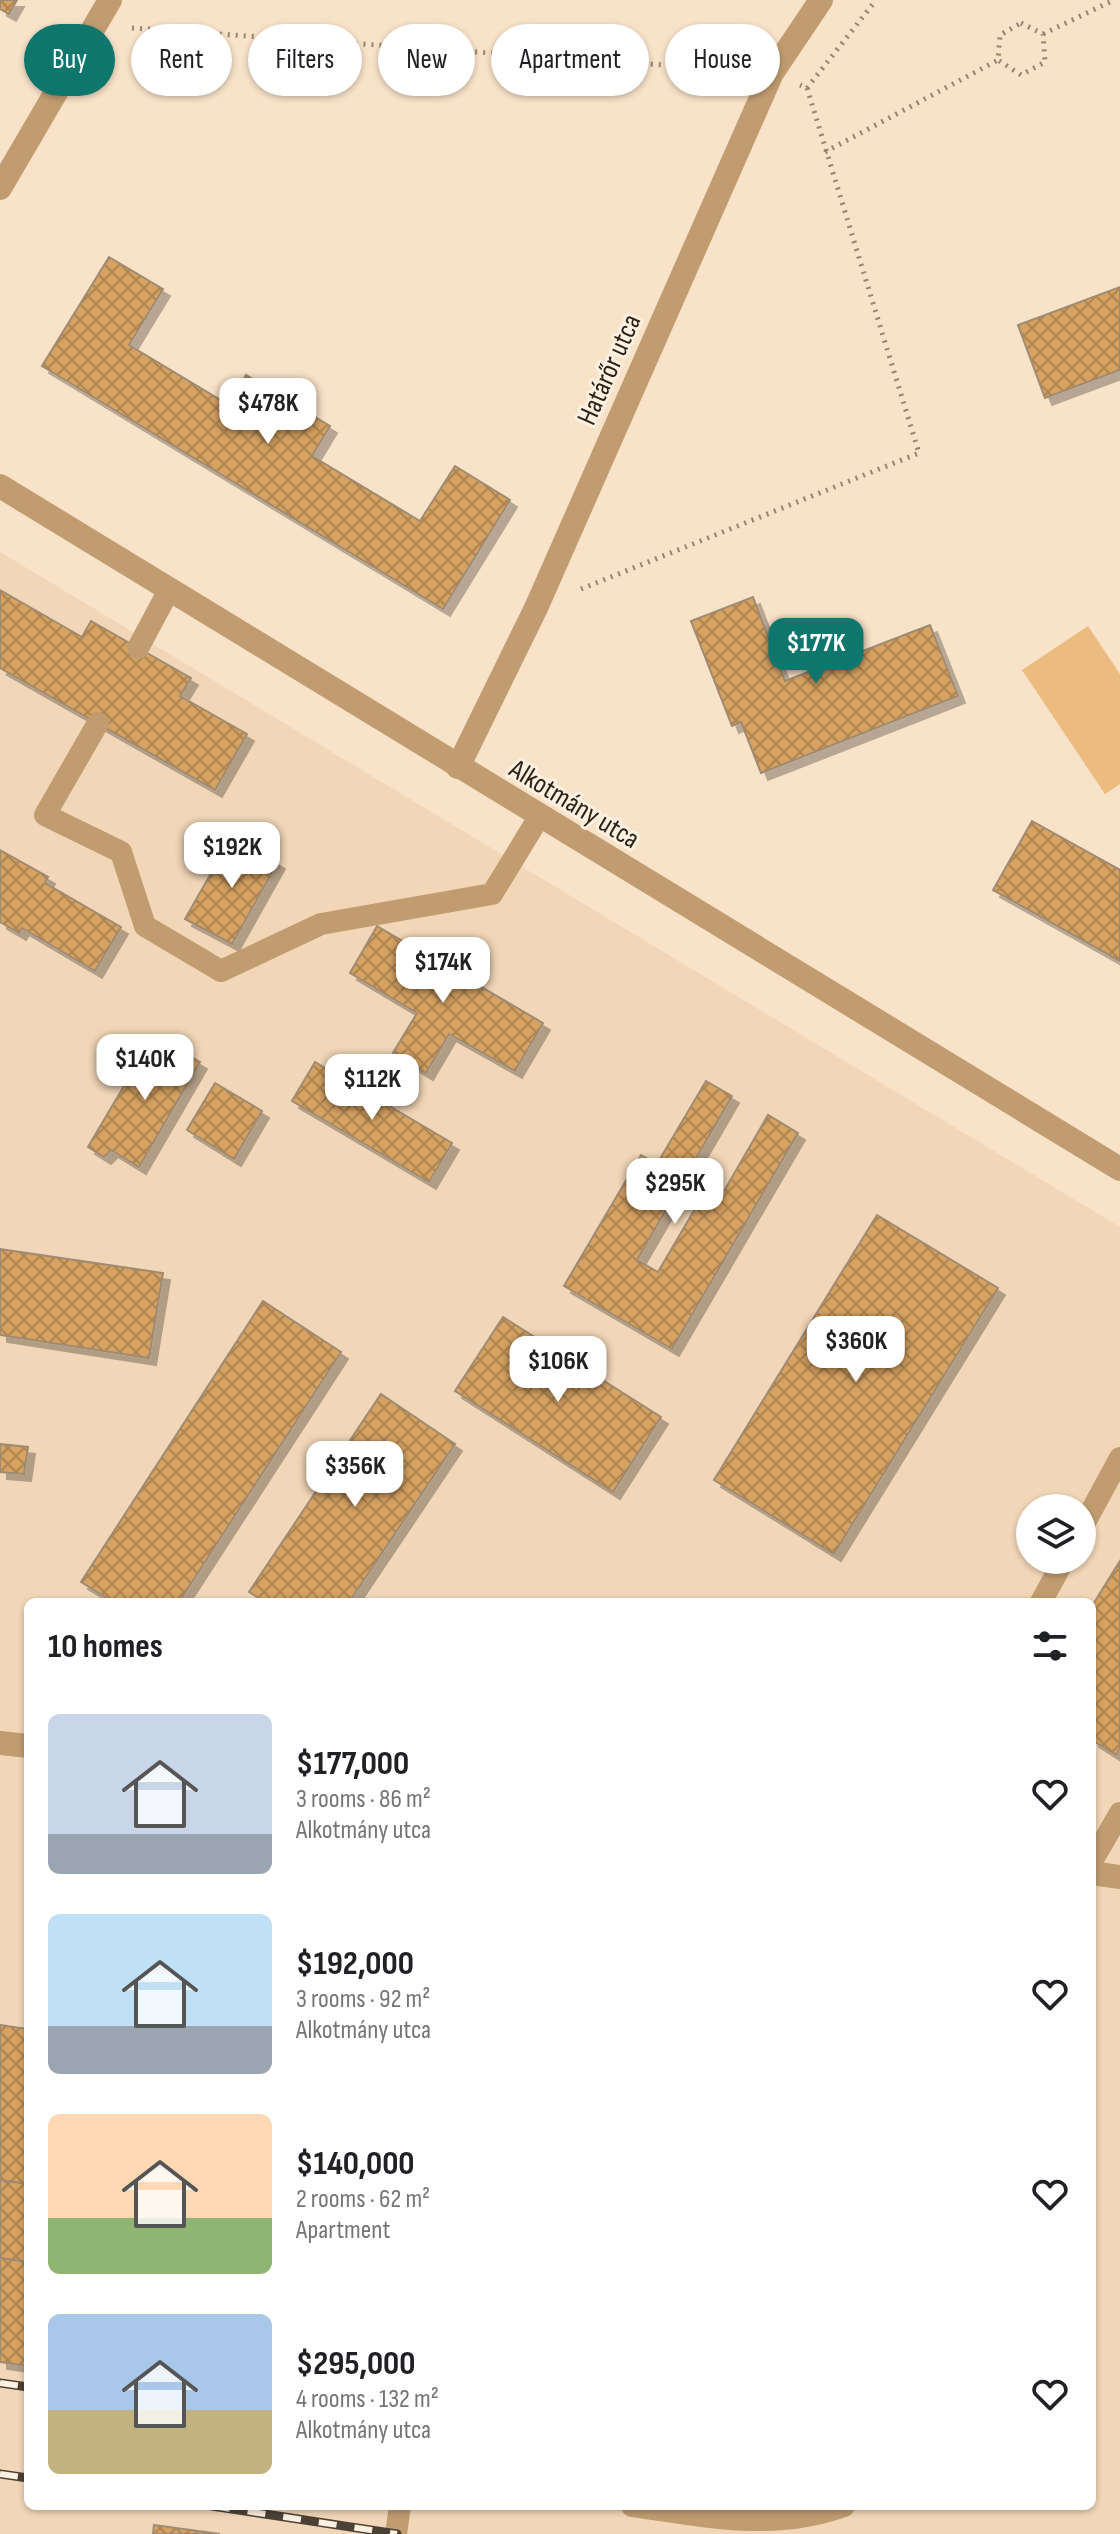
<!DOCTYPE html>
<html lang="en">
<head>
<meta charset="utf-8">
<style>
	body { margin:0; font-family:"Sofia Sans Condensed",sans-serif; background:#f6f6f6; color:#202124; height:100vh; display:flex; flex-direction:column; font-size:30px; white-space:nowrap }
	* { box-sizing:border-box; margin:0 }
	p { font-size:26px; color:#757577 }
	.icon { flex:none; width:44px; height:44px; fill:none; stroke:currentColor; stroke-width:2; stroke-linecap:round; stroke-linejoin:round }
	.map { position:relative; flex:1; overflow:hidden }
	.panel { position:absolute; left:24px; top:1598px; width:1072px; height:912px; display:flex; flex-direction:column; background:#fff; border-radius:12px; box-shadow:0 2px 6px #0004 }
	.panel>* { flex:none }
	.hud { position:absolute; left:24px; top:24px; width:1072px; height:72px; display:flex; gap:16px }
	.tools { position:absolute; left:1016px; top:1494px; display:grid; gap:16px }
	.tools a { display:grid; place-items:center; width:80px; height:80px; border-radius:50%; background:#fff; box-shadow:0 2px 6px #0004; font-size:40px }
	.price { position:absolute; translate:-50% -68px; padding:0 18px; border-radius:16px; background:#fff; color:#222; font-size:26px; line-height:52px; filter:drop-shadow(0 2px 4px #0008) }
	.price::after { content:''; position:absolute; left:50%; top:48px; width:24px; height:18px; margin-left:-12px; background:inherit; clip-path:polygon(0 0,100% 0,50% 100%) }
	.price.active { background:#0f766e; color:#fff }
	ul { padding:0; list-style:none }
	li { display:flex; align-items:center; gap:24px; height:200px; padding:0 24px }
	li span { display:grid; place-items:center; flex:none; width:224px; height:160px; border-radius:12px; color:#555 }
	li>.icon { margin-inline-start:auto }
	span .icon { width:96px; height:96px; fill:#fffc; stroke-width:1 }
	li b { font-size:34px }
	h2 { display:flex; justify-content:space-between; align-items:center; height:96px; padding:0 24px; font-size:34px }
	.tag { padding:0 28px; border-radius:36px; background:#fff; box-shadow:0 2px 6px #0004; font-size:28px; line-height:72px }
	.tag.active { background:#0f766e; color:#fff }
	.map>svg:first-child { display:block }
	.built { fill:#f1d6b7; fill-rule:evenodd }
	.grass { fill:#ecbb80 }
	.building { fill:url(#building-cross-hatch); stroke:#9f8b73; stroke-width:2; filter:url(#shadow) }
	.lines { fill:none; stroke-linecap:round; stroke-linejoin:round }
	.path { stroke:#948573; stroke-width:5; stroke-dasharray:2 6; stroke-linecap:butt }
	.lane { stroke:#c09c70; stroke-width:22 }
	.street { stroke:#c09c70; stroke-width:24 }
	.rail-casing { stroke:#4c4135; stroke-width:9 }
	.rail { stroke:#fef1e1; stroke-width:6; stroke-dasharray:18; stroke-linecap:butt }
	.labels { text-anchor:middle; stroke-width:6; stroke-linejoin:round; paint-order:stroke }
	.street-label { font-size:28px; fill:#2c241a; stroke:#fef1e1 }
</style>
</head>
<body>
<div class="map">
<svg width="1120" height="2534" viewBox="0 0 1120 2534">
	<defs>
		<pattern id="building-cross-hatch" width="8" height="8" patternUnits="userSpaceOnUse" patternTransform="scale(2)"><rect width="8" height="8" fill="#d6a262"/><path d="M0 0l8 8M0 8l8-8" fill="none" stroke="#ae8450"/></pattern>
		<filter id="shadow"><feDropShadow dx="7" dy="7" stdDeviation="0" flood-color="#0004"/></filter>
	</defs>
	<rect width="100%" height="100%" fill="#f8e2c8"/>
	<path class="built" d="M 0,552 L 1120,1227 L 1120,2534 L 0,2534 ZM 1030,1508 L 1082,1508 L 1082,1560 L 1030,1560 ZM 28,1602 L 1092,1602 L 1092,2506 L 28,2506 Z"/>
	<polygon class="grass" points="1088,626 1120,674 1120,784 1105,794 1022,670"/>
	<g class="building">
		<polygon points="0,0 17,0 9,14 0,9"/>
		<polygon points="109,257 163,289 129,345 229,405 246,375 330,426 312,456 420,521 455,466 510,500 443,609 42,366"/>
		<polygon points="1120,287 1120,370 1045,398 1018,325"/>
		<polygon points="0,590 82,637 91,621 191,678 180,696 247,734 215,790 0,668"/>
		<polygon points="753,597 785,681 930,625 958,696 761,773 741,722 732,726 691,621"/>
		<polygon points="1032,821 1120,870 1120,961 993,890"/>
		<polygon points="232,836 278,862 232,944 185,919"/>
		<polygon points="0,850 48,877 45,883 121,927 95,971 22,928 19,933 0,922"/>
		<polygon points="377,926 543,1023 515,1071 449,1034 426,1073 393,1053 417,1013 350,973"/>
		<polygon points="154,1035 200,1062 139,1167 111,1150 104,1157 88,1147"/>
		<polygon points="315,1062 452,1143 429,1182 292,1101"/>
		<polygon points="706,1081 732,1096 637,1260 658,1272 706,1190 720,1198 768,1115 798,1133 672,1349 564,1286 641,1155 657,1164"/>
		<polygon points="215,1083 262,1111 234,1159 187,1130"/>
		<polygon points="877,1215 998,1288 834,1554 714,1480"/>
		<polygon points="0,1249 163,1273 149,1358 0,1335"/>
		<polygon points="263,1301 341,1352 179,1602 113,1602 81,1582"/>
		<polygon points="503,1317 661,1417 613,1492 455,1391"/>
		<polygon points="381,1394 455,1444 349,1602 265,1602 249,1592"/>
		<polygon points="0,1444 28,1447 24,1474 0,1472"/>
		<polygon points="1120,1561 1120,1748 1116,1755 1092,1740 1092,1606"/>
		<polygon points="0,2025 28,2029 28,2184 0,2180"/>
		<polygon points="0,2180 28,2184 28,2262 0,2258"/>
		<polygon points="0,2258 28,2262 28,2366 0,2362"/>
		<polygon points="154,2525 220,2534 153,2534"/>
	</g>
	<g class="lines">
		<g class="path">
			<polygon points="1021,23 1043,34 1045,62 1021,75 998,60 1000,35"/>
			<polyline points="132,28 737,70"/>
			<polyline points="1043,34 1114,0"/>
			<polyline points="807,88 876,0"/>
			<polyline points="825,152 998,60"/>
			<polyline points="581,589 919,453 807,88 800,85"/>
		</g>
		<g class="lane">
			<polyline points="138,648 169,590"/>
			<polyline points="98,723 45,815 121,852 145,926 221,971 321,924 492,894 539,817"/>
			<polyline points="1082,1528 1120,1458"/>
			<polyline points="1041,1602 1064,1560"/>
			<polyline points="1092,1861 1120,1813"/>
			<path d="M 632,2506 C 707,2516 770,2532 844,2506"/>
			<polyline points="396,2534 400,2506"/>
		</g>
		<g class="street">
			<polyline points="0,188 110,0"/>
			<polyline points="0,486 1120,1169"/>
			<polyline points="458,767 536,608 772,73 821,0"/>
			<polyline points="0,1743 28,1746"/>
			<polyline points="1092,1873 1120,1877"/>
		</g>
		<defs>
			<g id="rail">
				<polyline points="0,2383 28,2387"/>
				<polyline points="0,2474 28,2478"/>
				<polyline points="212,2506 397,2534"/>
			</g>
		</defs>
		<use href="#rail" class="rail-casing"/>
		<use href="#rail" class="rail"/>
	</g>
	<g class="labels">
		<g class="street-label">
			<text transform="translate(608 369) rotate(-66)" y="10">Határőr utca</text>
			<text transform="translate(575 803) rotate(31)" y="10">Alkotmány utca</text>
		</g>
	</g>
</svg>
<div class="tools">
<a><svg class="icon" aria-label="layers" viewBox="0 0 24 24"><path d="M12 4l9 5-9 5-9-5zM3 14l9 5 9-5"/></svg></a>
</div>
<b class="price" style="left:268px;top:446px">$478K</b>
<b class="price active" style="left:816px;top:686px">$177K</b>
<b class="price" style="left:232px;top:890px">$192K</b>
<b class="price" style="left:443px;top:1005px">$174K</b>
<b class="price" style="left:145px;top:1102px">$140K</b>
<b class="price" style="left:372px;top:1122px">$112K</b>
<b class="price" style="left:675px;top:1226px">$295K</b>
<b class="price" style="left:856px;top:1384px">$360K</b>
<b class="price" style="left:558px;top:1404px">$106K</b>
<b class="price" style="left:355px;top:1509px">$356K</b>
<div class="hud">
<a class="tag active">Buy</a>
<a class="tag">Rent</a>
<a class="tag">Filters</a>
<a class="tag">New</a>
<a class="tag">Apartment</a>
<a class="tag">House</a>
</div>
<section class="panel">
<h2>10 homes<svg class="icon" aria-label="filters" viewBox="0 0 24 24"><path d="M4 7h16M4 17h16"/><circle cx="9" cy="7" r="2"/><circle cx="15" cy="17" r="2"/></svg></h2>
<ul>
<li><span style="background:linear-gradient(#c9d6e8 75%,#9aa5b1 0)"><svg class="icon" aria-label="home" viewBox="0 0 24 24"><path d="M3 11l9-7 9 7M6 9v11h12V9"/></svg></span><div><b>$177,000</b><p>3 rooms · 86 m²</p><p>Alkotmány utca</p></div><svg class="icon" aria-label="heart" viewBox="0 0 24 24"><path d="M12 20l-8-8c-3-5 5-10 8-4 3-6 11-1 8 4z"/></svg></li>
<li><span style="background:linear-gradient(#bfe0f5 70%,#9aa5b1 0)"><svg class="icon" aria-label="home" viewBox="0 0 24 24"><path d="M3 11l9-7 9 7M6 9v11h12V9"/></svg></span><div><b>$192,000</b><p>3 rooms · 92 m²</p><p>Alkotmány utca</p></div><svg class="icon" aria-label="heart" viewBox="0 0 24 24"><path d="M12 20l-8-8c-3-5 5-10 8-4 3-6 11-1 8 4z"/></svg></li>
<li><span style="background:linear-gradient(#ffd9b3 65%,#8fb573 0)"><svg class="icon" aria-label="home" viewBox="0 0 24 24"><path d="M3 11l9-7 9 7M6 9v11h12V9"/></svg></span><div><b>$140,000</b><p>2 rooms · 62 m²</p><p>Apartment</p></div><svg class="icon" aria-label="heart" viewBox="0 0 24 24"><path d="M12 20l-8-8c-3-5 5-10 8-4 3-6 11-1 8 4z"/></svg></li>
<li><span style="background:linear-gradient(#a9c7e8 60%,#c2b280 0)"><svg class="icon" aria-label="home" viewBox="0 0 24 24"><path d="M3 11l9-7 9 7M6 9v11h12V9"/></svg></span><div><b>$295,000</b><p>4 rooms · 132 m²</p><p>Alkotmány utca</p></div><svg class="icon" aria-label="heart" viewBox="0 0 24 24"><path d="M12 20l-8-8c-3-5 5-10 8-4 3-6 11-1 8 4z"/></svg></li>
</ul>
</section>
</div>
</body>
</html>
